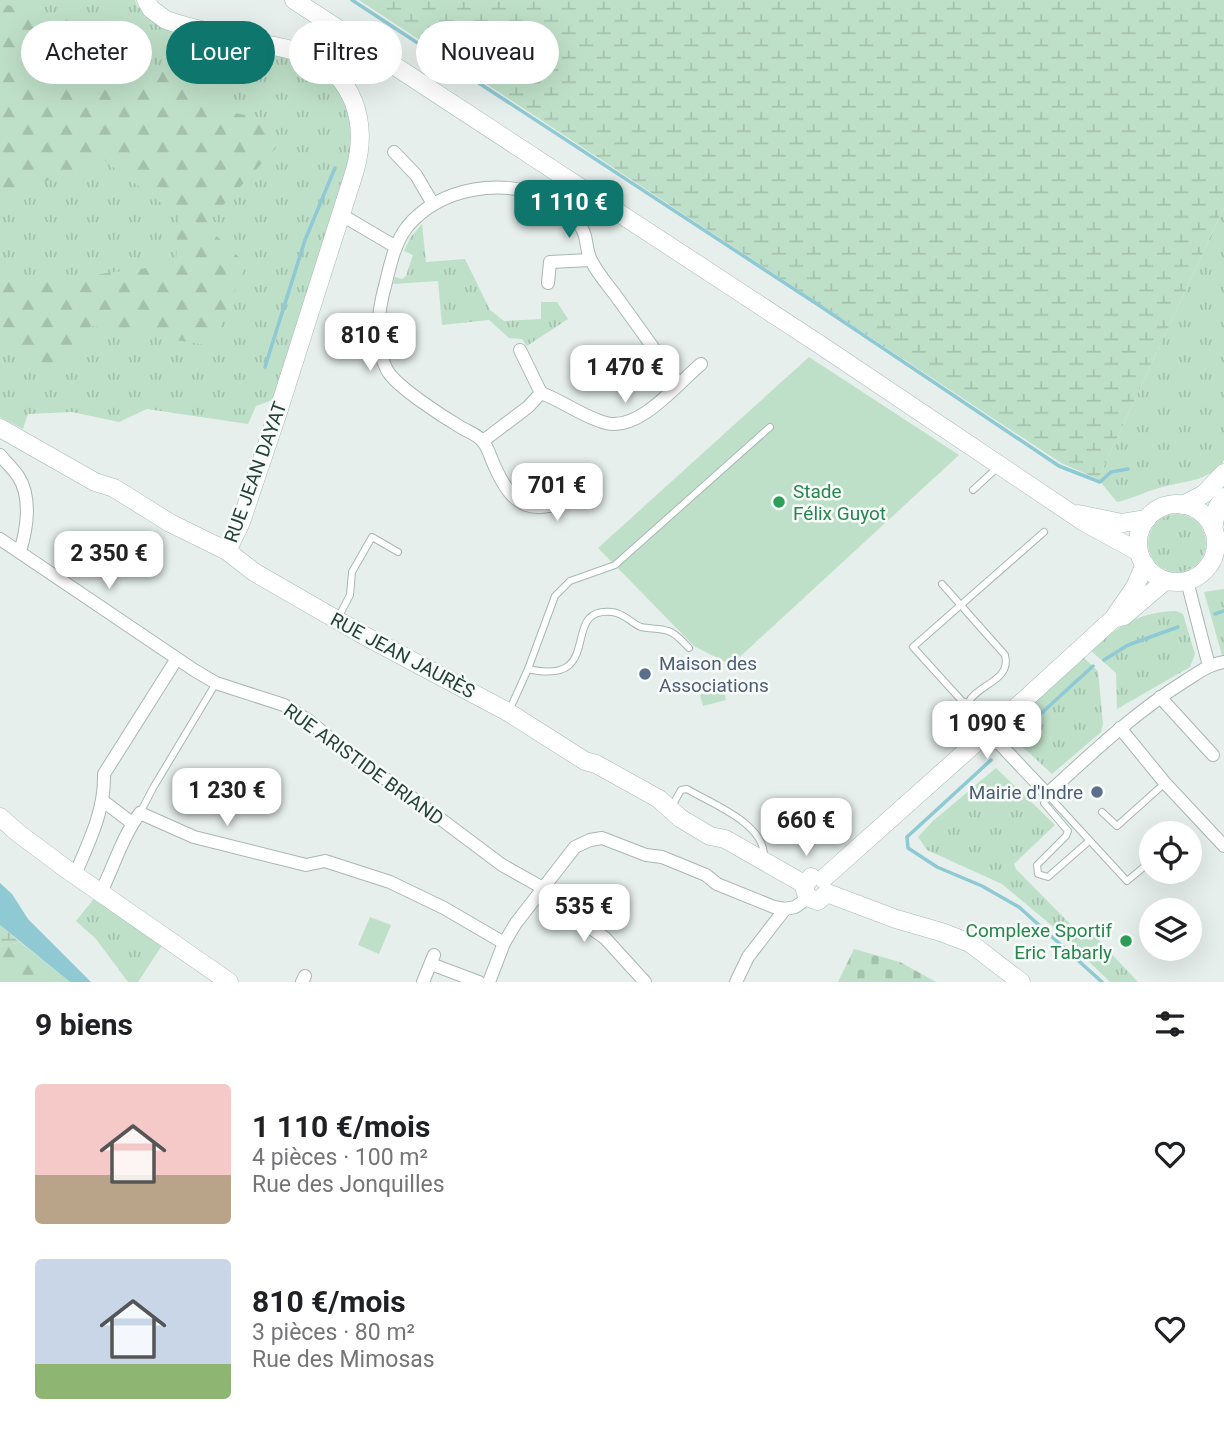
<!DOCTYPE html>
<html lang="fr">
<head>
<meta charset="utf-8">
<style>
	body { margin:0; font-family:Roboto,sans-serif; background:#f6f6f6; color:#202124; height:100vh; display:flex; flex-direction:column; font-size:26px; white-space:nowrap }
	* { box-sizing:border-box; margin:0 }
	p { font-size:23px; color:#757577 }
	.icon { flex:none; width:38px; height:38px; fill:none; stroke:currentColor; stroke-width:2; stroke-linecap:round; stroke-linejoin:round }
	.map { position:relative; height:982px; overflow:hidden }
	.sheet { display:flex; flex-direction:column; background:#fff; flex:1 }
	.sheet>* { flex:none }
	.banner { position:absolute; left:21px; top:21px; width:700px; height:63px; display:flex; gap:14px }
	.buttons { position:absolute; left:1139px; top:821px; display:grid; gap:14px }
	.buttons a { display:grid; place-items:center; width:63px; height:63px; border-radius:50%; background:#fff; box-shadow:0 7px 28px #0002; font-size:35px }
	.price { position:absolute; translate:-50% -60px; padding:0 16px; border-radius:14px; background:#fff; color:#222; font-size:23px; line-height:46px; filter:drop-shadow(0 2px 4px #0008) }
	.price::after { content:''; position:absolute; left:50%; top:42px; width:21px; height:16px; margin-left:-10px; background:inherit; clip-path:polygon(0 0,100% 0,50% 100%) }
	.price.current { background:#0f766e; color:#fff }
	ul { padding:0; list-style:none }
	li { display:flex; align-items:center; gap:21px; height:175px; padding:0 35px }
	li span { display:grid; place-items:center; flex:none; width:196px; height:140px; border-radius:7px; color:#555 }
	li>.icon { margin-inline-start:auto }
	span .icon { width:84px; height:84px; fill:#fffc; stroke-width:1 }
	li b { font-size:30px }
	h2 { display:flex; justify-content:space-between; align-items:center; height:84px; padding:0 35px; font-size:30px }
	.tag { padding:0 24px; border-radius:32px; background:#fff; box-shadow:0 7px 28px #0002; font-size:24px; line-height:63px }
	.tag.current { background:#0f766e; color:#fff }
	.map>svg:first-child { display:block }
	.grass { fill:url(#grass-tufts) }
	.forest { fill:url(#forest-firs) }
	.wetland { fill:url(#wetland-marsh) }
	.cemetery { fill:url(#cemetery-stones) }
	.garden { fill:#bfe0c8 }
	.water { fill:#8ec9d4 }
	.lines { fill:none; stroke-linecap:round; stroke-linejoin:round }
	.stream { stroke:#8ec9d4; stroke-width:3.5 }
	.lane-casing { stroke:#a8b8b2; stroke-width:8 }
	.street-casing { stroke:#a8b8b2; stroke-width:14 }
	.secondary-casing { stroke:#a4bbb3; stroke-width:19 }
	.lane { stroke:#fff; stroke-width:6 }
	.street { stroke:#fff; stroke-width:12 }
	.secondary { stroke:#fff; stroke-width:18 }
	.leisure-dot { fill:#2e9e5b; stroke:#f7fbf9; stroke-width:2.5 }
	.service-dot { fill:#5c6f8a; stroke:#f7fbf9; stroke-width:2.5 }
	.labels { text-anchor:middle; stroke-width:5; stroke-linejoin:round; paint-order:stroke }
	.street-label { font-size:19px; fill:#24423a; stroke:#f7fbf9 }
	.leisure-label { font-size:19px; fill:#27864d; stroke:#f7fbf9; text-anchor:start }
	.service-label { font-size:19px; fill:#4e5e75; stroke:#f7fbf9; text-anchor:start }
</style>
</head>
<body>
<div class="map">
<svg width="1224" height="982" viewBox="0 0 1224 982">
	<defs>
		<pattern id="grass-tufts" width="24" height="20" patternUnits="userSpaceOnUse" patternTransform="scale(1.75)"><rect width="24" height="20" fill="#bfe0c8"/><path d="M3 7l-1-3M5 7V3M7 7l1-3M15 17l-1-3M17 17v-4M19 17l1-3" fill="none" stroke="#a4c1ad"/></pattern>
		<pattern id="forest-firs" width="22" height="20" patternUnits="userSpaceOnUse" patternTransform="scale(1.75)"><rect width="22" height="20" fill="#bfe0c8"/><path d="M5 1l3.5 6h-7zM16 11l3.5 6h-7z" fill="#a4c1ad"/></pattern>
		<pattern id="wetland-marsh" width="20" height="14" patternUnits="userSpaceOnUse" patternTransform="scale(1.75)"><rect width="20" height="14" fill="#bfe0c8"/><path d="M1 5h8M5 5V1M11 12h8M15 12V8" fill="none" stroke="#a4c1ad"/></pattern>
		<pattern id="cemetery-stones" width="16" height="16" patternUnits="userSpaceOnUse" patternTransform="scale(1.75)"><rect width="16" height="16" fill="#bfe0c8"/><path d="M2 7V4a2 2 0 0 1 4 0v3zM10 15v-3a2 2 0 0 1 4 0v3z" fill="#a4c1ad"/></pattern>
	</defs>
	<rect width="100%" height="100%" fill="#e6efeb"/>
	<g class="grass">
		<polygon points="0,0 135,0 137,6 150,18 295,56 321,69 340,88 352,112 354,152 275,399 256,406 248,424 147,409 119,422 72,412 28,414 23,429 0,417"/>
		<path d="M 1224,207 L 1224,460 C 1210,482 1182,481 1159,488 C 1144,492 1132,499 1117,502 L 1098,479 Z"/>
		<polygon points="422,224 426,262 465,259 490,310 504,321 541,319 541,302 557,302 568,319 527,346 522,339 509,338 489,320 442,325 438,281 393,284 395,277 402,279 406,276 413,255 404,251 410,238"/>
		<circle cx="1177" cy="543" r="29"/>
		<polygon points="1224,589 1224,655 1222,655 1204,592"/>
		<path d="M 1176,611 L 1183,614 L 1195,654 L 1190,667 L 1117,709 L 1116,673 L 1090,650 C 1118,627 1138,612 1176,611 Z"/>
		<polygon points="1084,658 1098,671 1103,724 1101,732 1052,774 1011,736 1019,717"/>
		<polygon points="723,688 726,700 703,706 700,695"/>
		<polygon points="996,768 1055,825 1014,864 1016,869 1082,936 1089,930 1138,982 1110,982 1050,924 1002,884 927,850 918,837 933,821"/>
		<polygon points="96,896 163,944 138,982 128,982 96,939 76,921"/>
	</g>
	<g class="forest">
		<polygon points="0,4 118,27 161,71 192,79 225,111 270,120 276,148 205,225 246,264 212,346 91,326 51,378 0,338 0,280 40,282 176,264 178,216 104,160 0,198"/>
		<polygon points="20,942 70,982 0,982 0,947"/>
	</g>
	<g class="wetland">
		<polygon points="359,0 1224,0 1224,207 1098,479 1061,463"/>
		<polygon points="0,925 20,942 0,947"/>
	</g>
	<polygon class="cemetery" points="854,949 900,962 936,982 838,982"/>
	<g class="garden">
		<polygon points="809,357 959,455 731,665 694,646 598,548"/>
		<polygon points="370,917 391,925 379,954 358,945"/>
	</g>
	<polygon class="water" points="0,883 12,894 28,919 91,982 70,982 0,925"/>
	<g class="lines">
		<g class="stream">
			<polyline points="352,0 817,304 1059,466 1100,482 1111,472 1128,469"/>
			<polyline points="265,367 305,240 335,168"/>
			<polyline points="1215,614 1224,611"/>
			<polyline points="1104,660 1128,645 1178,627"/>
			<polyline points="1013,739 1093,666"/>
			<polyline points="991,760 907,837 908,848 937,867 982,886 1019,907 1102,982"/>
		</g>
		<defs>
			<g id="lane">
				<polyline points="973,490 997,468"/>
				<path d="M 942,584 L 1005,655 C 1012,681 977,684 968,703 L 982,721"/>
				<polyline points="338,618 350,595 352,572 372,537 398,552"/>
				<path d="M 528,669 C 607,687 558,606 612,612 C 624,613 631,623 641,627 C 650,629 660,628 668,631 C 676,633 683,642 689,648"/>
				<polyline points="968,703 962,701 913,647 1044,532"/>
				<polyline points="509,711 528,669 555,596 570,581 615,565 770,427"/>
				<polyline points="1047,794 1044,803 1068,831 1066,836 1037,865 1038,874 1048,877 1089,841"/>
				<polyline points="1047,794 1127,881 1145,866"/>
				<path d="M 672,806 L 681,790 L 687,789 C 712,804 764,823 764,856"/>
				<polyline points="1102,812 1117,826 1165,783"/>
				<polyline points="140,813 153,788 216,683"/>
			</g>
			<g id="street">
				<polyline points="394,152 416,175 433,204"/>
				<polyline points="340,214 396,247"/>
				<polyline points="548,283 550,262 590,260"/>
				<polyline points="520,350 541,393"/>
				<path d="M 541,393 C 563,401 583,417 606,423 C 639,432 678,383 701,364"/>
				<polyline points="483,441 528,407 541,393"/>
				<path d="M 0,455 C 6,462 13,469 18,476 C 32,497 27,529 20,551"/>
				<path d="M 574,499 C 532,514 514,510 495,467 C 491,459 489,450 484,443 C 480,436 469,432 462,428 C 445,418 395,386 387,370 C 374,346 378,311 385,286 C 390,266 394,244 407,227 C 440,187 503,177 548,199 C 563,206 581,221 585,236 C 587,244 587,254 592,262 C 598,274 608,285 616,296 C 637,325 658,354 678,383"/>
				<polyline points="0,539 194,670 216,683 284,705 309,721 343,749 410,796 502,865 543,888 569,913 605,938 645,982"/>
				<polyline points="1187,581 1209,666"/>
				<polyline points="1160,697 1213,755"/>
				<polyline points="1120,728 1165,783 1224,846"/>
				<path d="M 996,740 L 1047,794 C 1091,754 1134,713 1185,681 C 1198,673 1209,664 1224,662"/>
				<polyline points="103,801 132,823"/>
				<path d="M 75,875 C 89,841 105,811 104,774 L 176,660"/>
				<path d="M 101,892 C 114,866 122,837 140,813 L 194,837 L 306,865 L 325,861 L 390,882 L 444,908 L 504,943"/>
				<polyline points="431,964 479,982"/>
				<polyline points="302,982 305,976"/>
				<polyline points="423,982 434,955"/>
				<polyline points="489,982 504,943 516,923 575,847 590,840 602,838 646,855 662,857 706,875 717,884 774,907 785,909 795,907 808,898"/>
				<polyline points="736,982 748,957 785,909"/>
			</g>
			<g id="secondary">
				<path d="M 146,0 L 151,9 L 166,20 C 198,31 232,37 265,44 C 278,47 293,49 306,55 C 355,75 368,123 355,170 L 278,412 L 241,522 L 227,551"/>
				<polyline points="294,0 822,346 1084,522 1139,552"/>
				<polyline points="0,428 95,482 114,488 170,523 227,551 254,572 365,636 508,712 585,761 596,764 659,799 680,818 710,836 725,839 804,884"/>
				<circle cx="1177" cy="543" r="39"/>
				<polyline points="1183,505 1204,494 1224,473"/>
				<polyline points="1078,514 1122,523 1147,519"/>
				<polyline points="1213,529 1217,508 1224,497"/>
				<polyline points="1116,618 1124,616 1165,581"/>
				<polyline points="998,724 1113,619 1135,587 1145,564"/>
				<polyline points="981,738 985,742 996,740 1001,732 998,724"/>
				<polyline points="981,738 978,734 981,724 993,720 998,724"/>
				<polyline points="0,817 18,833 65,868 229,982"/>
				<polyline points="811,877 804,886 807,897 818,901 827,893"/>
				<polyline points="823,879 981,738"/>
				<polyline points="827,893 896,919 941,932 970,943 1021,982"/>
			</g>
		</defs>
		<use href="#lane" class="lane-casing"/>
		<use href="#street" class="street-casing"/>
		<use href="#secondary" class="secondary-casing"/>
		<use href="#lane" class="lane"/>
		<use href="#street" class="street"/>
		<use href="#secondary" class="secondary"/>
	</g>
	<g class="leisure-dot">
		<circle cx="779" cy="502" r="7"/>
		<circle cx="1126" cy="941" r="7"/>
	</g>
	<g class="service-dot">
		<circle cx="645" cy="674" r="7"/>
		<circle cx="1097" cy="792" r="7"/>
	</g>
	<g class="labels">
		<g class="street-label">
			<text transform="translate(255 472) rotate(-70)" y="7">RUE JEAN DAYAT</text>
			<text transform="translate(403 655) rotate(28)" y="7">RUE JEAN JAURÈS</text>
			<text transform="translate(364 764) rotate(36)" y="7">RUE ARISTIDE BRIAND</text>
		</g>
		<g class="leisure-label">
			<text x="793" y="498">Stade<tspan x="793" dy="22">Félix Guyot</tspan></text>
			<text x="1112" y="937" text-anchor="end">Complexe Sportif<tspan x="1112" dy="22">Eric Tabarly</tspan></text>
		</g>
		<g class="service-label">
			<text x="659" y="670">Maison des<tspan x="659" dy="22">Associations</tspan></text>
			<text x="1083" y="799" text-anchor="end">Mairie d'Indre</text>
		</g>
	</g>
</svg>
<div class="buttons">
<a><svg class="icon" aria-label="locate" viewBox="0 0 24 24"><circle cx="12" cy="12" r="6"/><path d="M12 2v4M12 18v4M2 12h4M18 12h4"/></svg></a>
<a><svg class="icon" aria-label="layers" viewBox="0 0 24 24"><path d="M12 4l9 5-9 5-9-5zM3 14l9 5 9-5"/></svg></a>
</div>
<b class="price current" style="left:569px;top:240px">1 110 €</b>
<b class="price" style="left:370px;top:373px">810 €</b>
<b class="price" style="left:625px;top:405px">1 470 €</b>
<b class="price" style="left:557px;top:523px">701 €</b>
<b class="price" style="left:109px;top:591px">2 350 €</b>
<b class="price" style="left:987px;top:761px">1 090 €</b>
<b class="price" style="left:227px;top:828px">1 230 €</b>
<b class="price" style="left:806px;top:858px">660 €</b>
<b class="price" style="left:584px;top:944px">535 €</b>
<div class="banner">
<a class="tag">Acheter</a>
<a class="tag current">Louer</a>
<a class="tag">Filtres</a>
<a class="tag">Nouveau</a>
</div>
</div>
<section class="sheet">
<h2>9 biens<svg class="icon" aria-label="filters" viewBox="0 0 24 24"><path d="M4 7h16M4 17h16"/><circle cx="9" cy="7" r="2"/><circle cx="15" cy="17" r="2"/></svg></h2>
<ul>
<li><span style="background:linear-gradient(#f6c9c9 65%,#b9a48a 0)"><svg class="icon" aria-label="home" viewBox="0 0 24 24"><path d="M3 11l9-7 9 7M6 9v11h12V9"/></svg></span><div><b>1 110 €/mois</b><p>4 pièces · 100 m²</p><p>Rue des Jonquilles</p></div><svg class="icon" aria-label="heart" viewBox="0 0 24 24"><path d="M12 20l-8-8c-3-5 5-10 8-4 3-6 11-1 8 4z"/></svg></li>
<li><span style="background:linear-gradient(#c9d6e8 75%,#8fb573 0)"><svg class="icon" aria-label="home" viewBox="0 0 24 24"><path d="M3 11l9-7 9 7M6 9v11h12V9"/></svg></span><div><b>810 €/mois</b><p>3 pièces · 80 m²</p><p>Rue des Mimosas</p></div><svg class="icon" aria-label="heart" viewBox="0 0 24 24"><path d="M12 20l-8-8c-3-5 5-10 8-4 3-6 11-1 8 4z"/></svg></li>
</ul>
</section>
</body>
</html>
